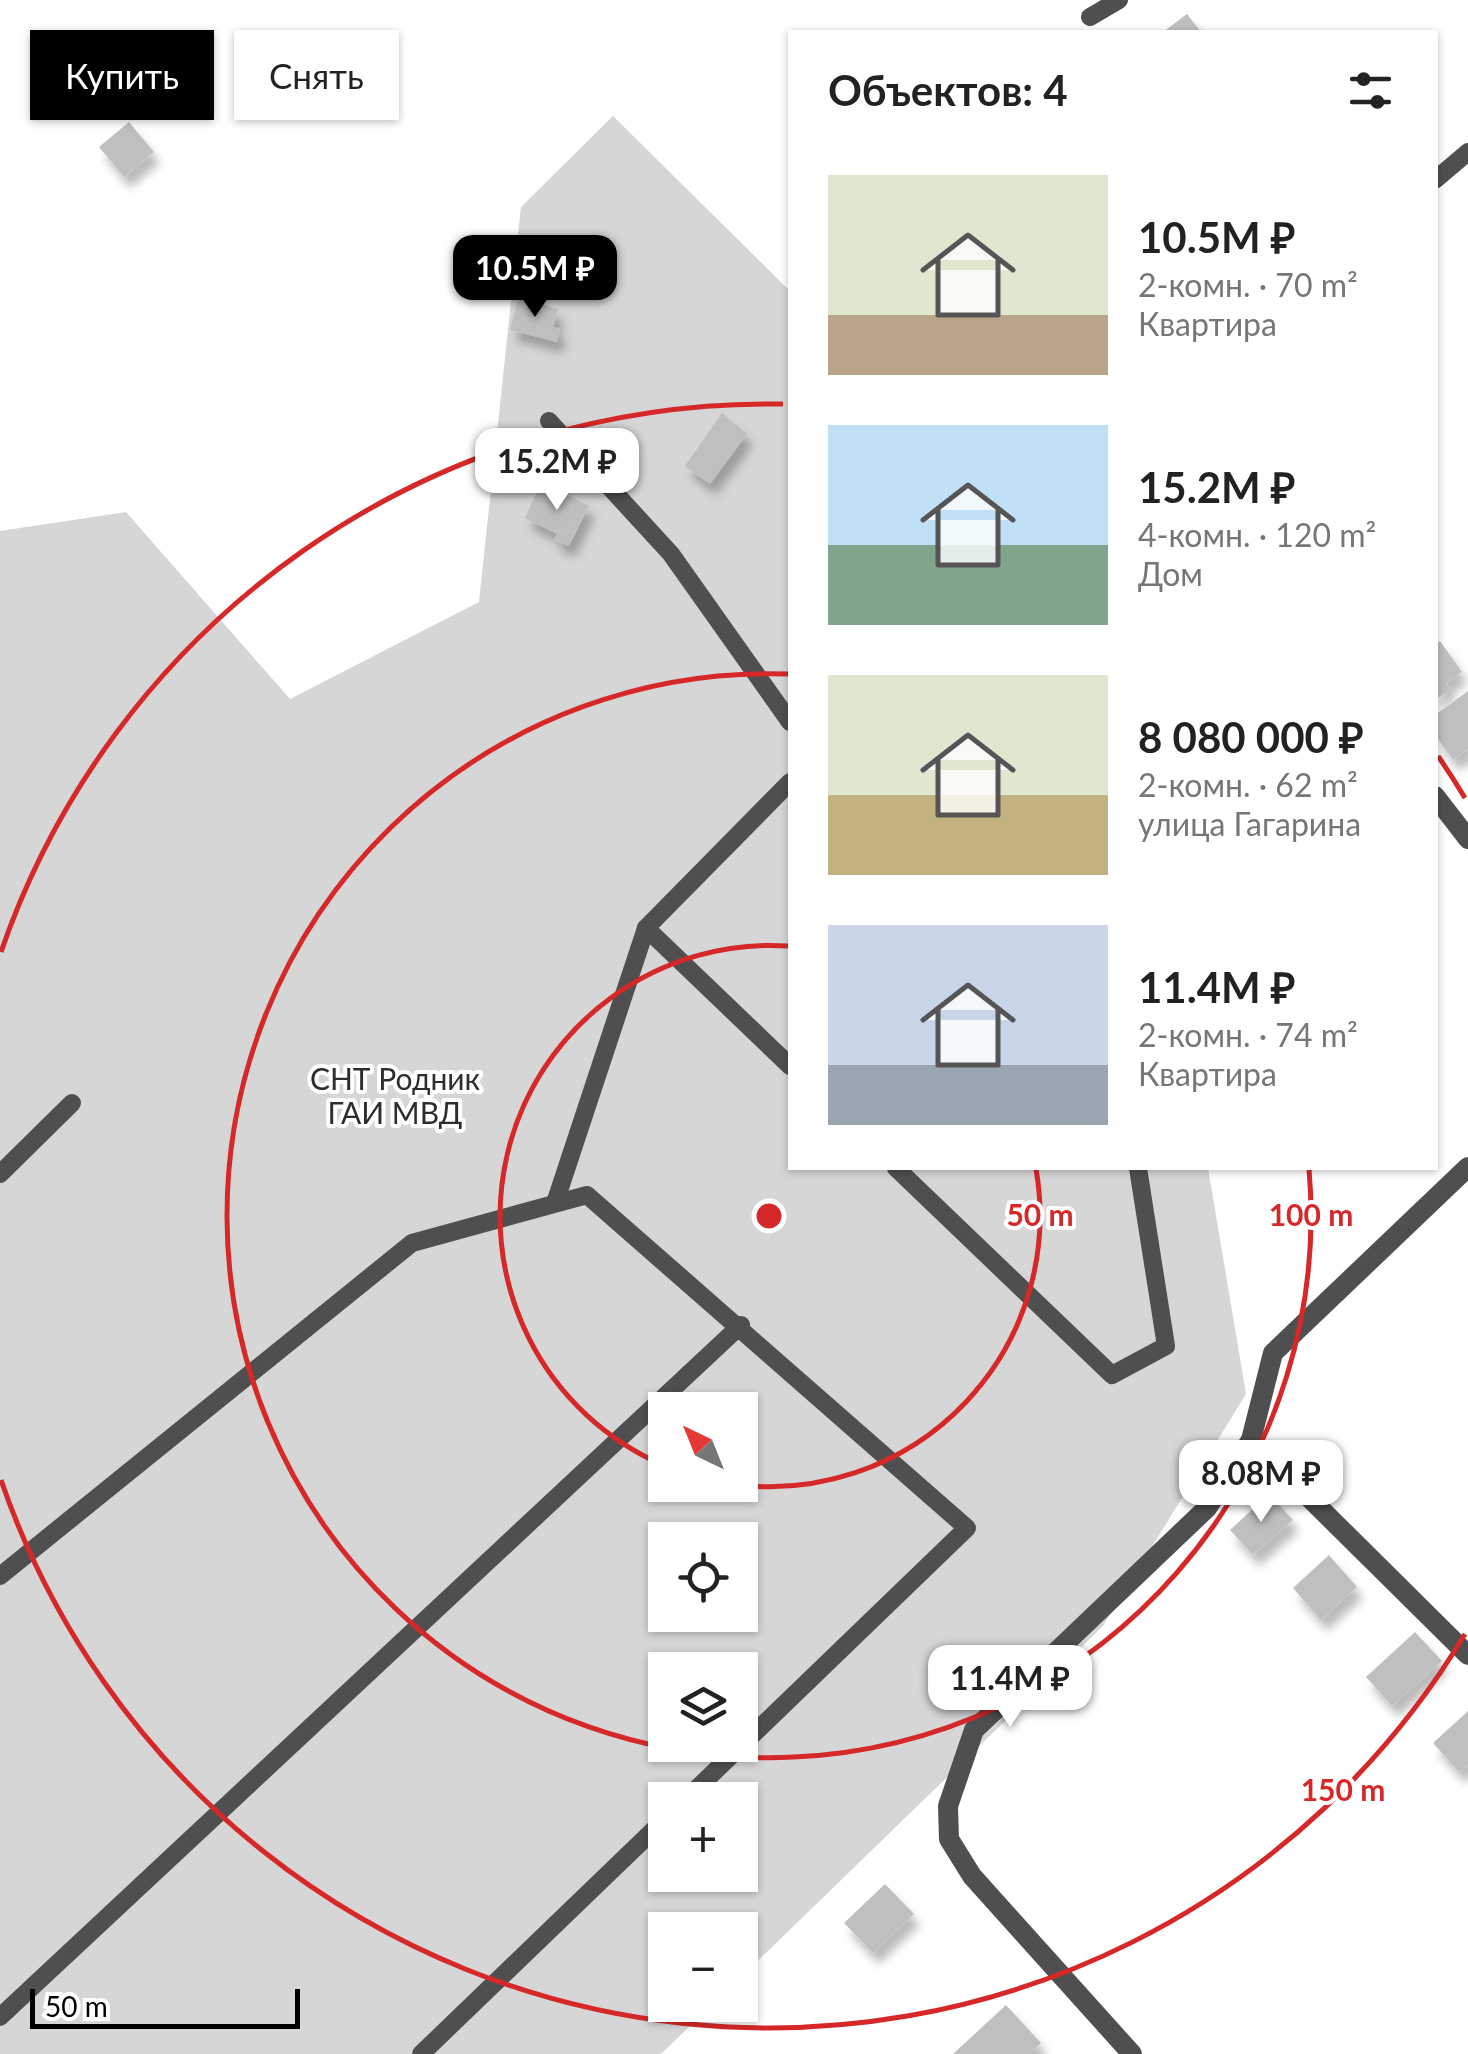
<!DOCTYPE html>
<html lang="ru">
<head>
<meta charset="utf-8">
<style>
	body { margin:0; font-family:Lato,sans-serif; background:#f6f6f6; color:#222; height:100vh; display:flex; flex-direction:column; font-size:38px; white-space:nowrap }
	* { box-sizing:border-box; margin:0 }
	p { font-size:32px; color:#767676 }
	.icon { flex:none; width:55px; height:55px; fill:none; stroke:currentColor; stroke-width:2; stroke-linecap:round; stroke-linejoin:round }
	.map { position:relative; flex:1; overflow:hidden }
	.details { position:absolute; left:788px; top:30px; width:650px; height:1140px; display:flex; flex-direction:column; background:#fff; border-radius:0px; box-shadow:0 2px 8px #0004 }
	.details>* { flex:none }
	.banner { position:absolute; left:30px; top:30px; width:608px; height:90px; display:flex; gap:20px }
	.needle { width:65px; rotate:317deg }
	.controls { position:absolute; left:648px; top:1392px; display:grid; gap:20px }
	.controls a { display:grid; place-items:center; width:110px; height:110px; border-radius:0px; background:#fff; box-shadow:0 2px 8px #0004; font-size:50px }
	.scale { position:absolute; left:30px; bottom:25px; width:270px; box-sizing:border-box; padding-left:10px; border:5px solid #000; border-top:0; font-size:28px; line-height:35px; white-space:nowrap; color:#000; -webkit-text-stroke:8px #fff; paint-order:stroke }
	.price { position:absolute; translate:-50% -85px; padding:0 22px; border-radius:20px; background:#fff; color:#222; font-size:32px; line-height:65px; filter:drop-shadow(0 2px 5px #0008) }
	.price::after { content:''; position:absolute; left:50%; top:60px; width:30px; height:22px; margin-left:-15px; background:inherit; clip-path:polygon(0 0,100% 0,50% 100%) }
	.price.active { background:#000; color:#fff }
	ul { padding:0; list-style:none }
	li { display:flex; align-items:center; gap:30px; height:250px; padding:0 40px }
	li span { display:grid; place-items:center; flex:none; width:280px; height:200px; border-radius:0px; color:#555 }
	li>.icon { margin-inline-start:auto }
	span .icon { width:120px; height:120px; fill:#fffc; stroke-width:1 }
	li b { font-size:42px }
	h2 { display:flex; justify-content:space-between; align-items:center; height:120px; padding:0 40px; font-size:42px }
	.pill { padding:0 35px; border-radius:0px; background:#fff; box-shadow:0 2px 8px #0004; font-size:35px; line-height:90px }
	.pill.active { background:#000; color:#fff }
	.map>svg:first-child { display:block }
	.green { fill:#d6d6d6; fill-rule:evenodd }
	.building { fill:#bfbfbf; filter:url(#shadow) }
	.lines { fill:none; stroke-linecap:round; stroke-linejoin:round }
	.lane { stroke:#4f4f4f; stroke-width:18 }
	.street { stroke:#4f4f4f; stroke-width:20 }
	.ring { fill:none; stroke:#d62828; stroke-width:5 }
	.labels { text-anchor:middle; stroke-width:8; stroke-linejoin:round; paint-order:stroke }
	.park-label { font-size:30px; fill:#2d2d2d; stroke:#fff }
	.centre { fill:#d62828; stroke:#fff; stroke-width:5 }
	.ring-label { font-size:30px; text-anchor:middle; font-weight:bold; fill:#d62828; stroke:#fff; stroke-width:8; stroke-linejoin:round; paint-order:stroke }
</style>
</head>
<body>
<div class="map">
<svg width="1468" height="2054" viewBox="0 0 1468 2054">
	<defs>
		<filter id="shadow"><feDropShadow dx="6" dy="11" stdDeviation="5" flood-color="#0004"/></filter>
	</defs>
	<rect width="100%" height="100%" fill="#fff"/>
	<path class="green" d="M 613,116 L 790,291 L 790,1168 L 1208,1168 L 1246,1394 L 1103,1626 L 740,1978 L 740,1930 L 665,1930 L 665,2005 L 712,2005 L 661,2054 L 0,2054 L 0,531 L 126,512 L 290,699 L 479,602 L 521,207 ZM 665,1410 L 740,1410 L 740,1485 L 665,1485 ZM 665,1540 L 740,1540 L 740,1615 L 665,1615 ZM 665,1670 L 740,1670 L 740,1745 L 665,1745 ZM 665,1800 L 740,1800 L 740,1875 L 665,1875 Z"/>
	<g class="building">
		<polygon points="1187,14 1201,32 1163,32"/>
		<polygon points="129,122 154,152 124,177 99,147"/>
		<polygon points="518,298 558,309 553,327 560,329 557,342 510,330"/>
		<polygon points="722,413 747,434 710,484 685,466"/>
		<polygon points="541,483 589,506 569,546 554,540 557,534 525,518"/>
		<polygon points="1440,641 1462,672 1446,683 1450,689 1435,700 1435,645"/>
		<polygon points="1468,691 1468,749 1453,760 1435,735 1435,715"/>
		<polygon points="1269,1494 1293,1520 1253,1555 1230,1530"/>
		<polygon points="1329,1555 1357,1587 1321,1620 1293,1588"/>
		<polygon points="1415,1632 1442,1661 1392,1706 1366,1677"/>
		<polygon points="1468,1711 1468,1764 1459,1772 1433,1743"/>
		<polygon points="885,1884 914,1914 873,1953 844,1923"/>
		<polygon points="1006,2005 1041,2043 1029,2054 953,2054"/>
	</g>
	<g class="lines">
		<g class="lane">
			<polyline points="1090,17 1119,0"/>
			<polyline points="1435,180 1468,152"/>
			<polyline points="549,421 671,554 790,722"/>
			<polyline points="646,928 790,1066"/>
			<polyline points="896,1168 1112,1375 1166,1346 1138,1168"/>
			<polyline points="0,1174 72,1103"/>
			<polyline points="555,1203 646,928 790,782"/>
			<polyline points="0,1576 412,1243 587,1195 967,1528 685,1800"/>
			<polyline points="0,2017 741,1325"/>
			<polyline points="421,2054 665,1819"/>
		</g>
		<g class="street">
			<polyline points="1435,796 1468,839"/>
			<polyline points="1468,1167 1273,1353 1251,1440 1468,1655"/>
			<polyline points="1132,2054 972,1876 949,1839 948,1806 974,1730 1207,1508 1251,1440"/>
		</g>
	</g>
	<g class="ring">
		<path d="M663 1465A271 271 0 0 1 788 946M1036 1169A271 271 0 0 1 738 1485"/>
		<path d="M1309 1169A542 542 0 1 1 788 674"/>
		<path d="M1465 1634A812 812 0 0 1 1 1480M1 952A812 812 0 0 1 783 404M1438 756A812 812 0 0 1 1465 798"/>
	</g>
	<g class="labels">
		<g class="park-label">
			<text x="395" y="1090">СНТ Родник<tspan x="395" dy="34">ГАИ МВД</tspan></text>
		</g>
	</g>
	<circle cx="769" cy="1216" r="15" class="centre"/>
	<g class="ring-label">
		<text x="1040" y="1226">50 m</text>
		<text x="1311" y="1226">100 m</text>
		<text x="1343" y="1801">150 m</text>
	</g>
</svg>
<div class="controls">
<a><svg class="needle" viewBox="-14 -14 28 28"><path d="M0-13l5 13h-10z" fill="#e53935"/><path d="M0 13l5-13h-10z" fill="#767676"/></svg></a>
<a><svg class="icon" aria-label="locate" viewBox="0 0 24 24"><circle cx="12" cy="12" r="6"/><path d="M12 2v4M12 18v4M2 12h4M18 12h4"/></svg></a>
<a><svg class="icon" aria-label="layers" viewBox="0 0 24 24"><path d="M12 4l9 5-9 5-9-5zM3 14l9 5 9-5"/></svg></a>
<a>+</a>
<a>−</a>
</div>
<div class="scale">50 m</div>
<b class="price active" style="left:535px;top:320px">10.5M ₽</b>
<b class="price" style="left:557px;top:513px">15.2M ₽</b>
<b class="price" style="left:1261px;top:1525px">8.08M ₽</b>
<b class="price" style="left:1010px;top:1730px">11.4M ₽</b>
<div class="banner">
<a class="pill active">Купить</a>
<a class="pill">Снять</a>
</div>
<section class="details">
<h2>Объектов: 4<svg class="icon" aria-label="filters" viewBox="0 0 24 24"><path d="M4 7h16M4 17h16"/><circle cx="9" cy="7" r="2"/><circle cx="15" cy="17" r="2"/></svg></h2>
<ul>
<li><span style="background:linear-gradient(#dfe7d0 70%,#b9a48a 0)"><svg class="icon" aria-label="home" viewBox="0 0 24 24"><path d="M3 11l9-7 9 7M6 9v11h12V9"/></svg></span><div><b>10.5M ₽</b><p>2-комн. · 70 m²</p><p>Квартира</p></div></li>
<li><span style="background:linear-gradient(#bfe0f5 60%,#7fa58c 0)"><svg class="icon" aria-label="home" viewBox="0 0 24 24"><path d="M3 11l9-7 9 7M6 9v11h12V9"/></svg></span><div><b>15.2M ₽</b><p>4-комн. · 120 m²</p><p>Дом</p></div></li>
<li><span style="background:linear-gradient(#dfe7d0 60%,#c2b280 0)"><svg class="icon" aria-label="home" viewBox="0 0 24 24"><path d="M3 11l9-7 9 7M6 9v11h12V9"/></svg></span><div><b>8 080 000 ₽</b><p>2-комн. · 62 m²</p><p>улица Гагарина</p></div></li>
<li><span style="background:linear-gradient(#c9d6e8 70%,#9aa5b1 0)"><svg class="icon" aria-label="home" viewBox="0 0 24 24"><path d="M3 11l9-7 9 7M6 9v11h12V9"/></svg></span><div><b>11.4M ₽</b><p>2-комн. · 74 m²</p><p>Квартира</p></div></li>
</ul>
</section>
</div>
</body>
</html>
